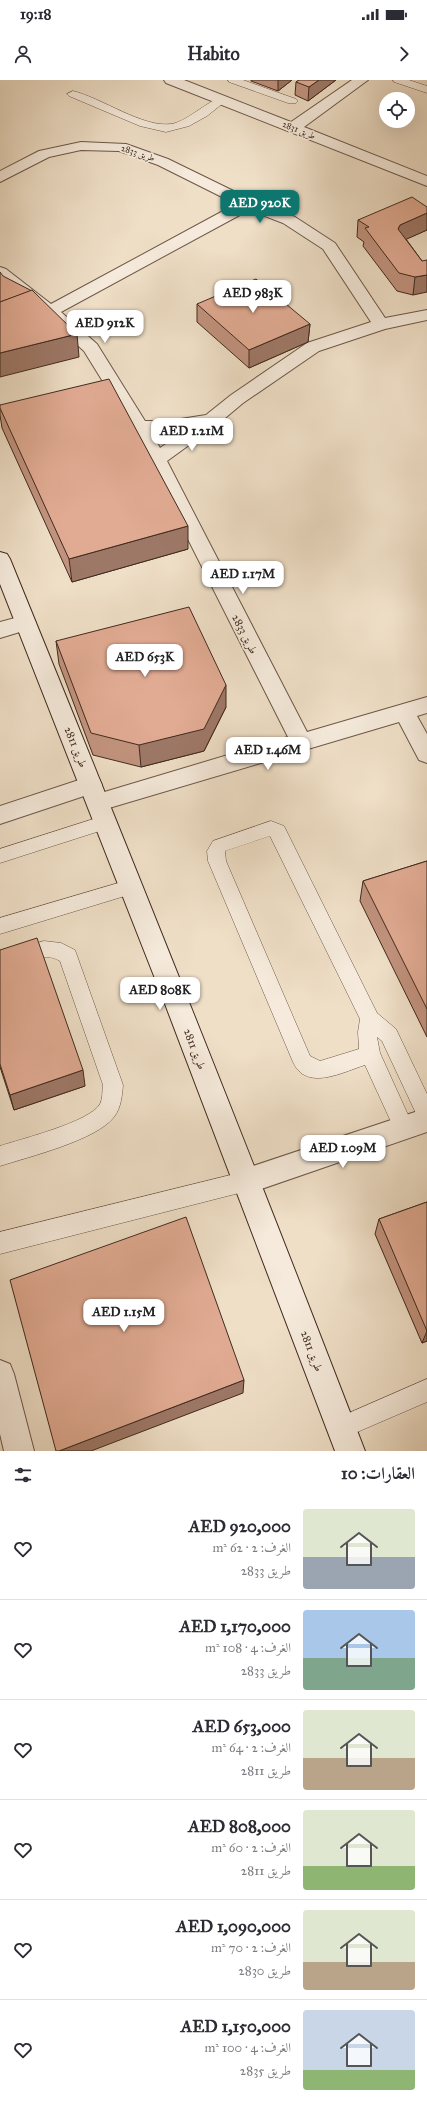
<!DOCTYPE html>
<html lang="ar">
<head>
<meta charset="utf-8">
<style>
	body { margin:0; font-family:"IM FELL Great Primer",Amiri,serif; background:#f2f2f3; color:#2b2b33; direction:rtl; height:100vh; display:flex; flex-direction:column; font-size:15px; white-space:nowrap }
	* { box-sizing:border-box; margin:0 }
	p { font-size:13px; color:#7c7c81 }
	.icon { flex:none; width:22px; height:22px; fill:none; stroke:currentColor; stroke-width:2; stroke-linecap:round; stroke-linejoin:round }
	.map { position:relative; height:1371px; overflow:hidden; direction:ltr }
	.drawer { display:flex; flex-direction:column; background:#fff; flex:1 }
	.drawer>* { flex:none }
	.fabs { position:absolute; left:379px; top:12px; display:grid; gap:8px }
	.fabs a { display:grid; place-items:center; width:36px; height:36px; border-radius:50%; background:#fff; box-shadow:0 4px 16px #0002; font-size:20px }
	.price { position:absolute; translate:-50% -34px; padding:0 9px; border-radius:8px; background:#fff; color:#222; font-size:13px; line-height:26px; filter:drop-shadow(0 1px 2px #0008) }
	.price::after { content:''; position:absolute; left:50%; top:24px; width:12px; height:9px; margin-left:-6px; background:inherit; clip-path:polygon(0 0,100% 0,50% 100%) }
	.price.selected { background:#0f766e; color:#fff }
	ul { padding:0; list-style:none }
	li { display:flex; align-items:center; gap:12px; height:100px; padding:0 12px }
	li+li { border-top:1px solid #e1e1e2 }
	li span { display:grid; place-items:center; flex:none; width:112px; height:80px; border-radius:4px; color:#555 }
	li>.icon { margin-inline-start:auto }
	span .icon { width:48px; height:48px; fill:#fffc; stroke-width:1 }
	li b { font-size:17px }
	h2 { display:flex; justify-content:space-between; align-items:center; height:48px; padding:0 12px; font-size:17px }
	.status { display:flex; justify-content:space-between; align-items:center; height:28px; padding:0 20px; background:#fff; direction:ltr }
	.status svg { height:11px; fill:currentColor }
	header { display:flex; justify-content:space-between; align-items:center; height:52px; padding:0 12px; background:#fff; font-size:18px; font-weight:700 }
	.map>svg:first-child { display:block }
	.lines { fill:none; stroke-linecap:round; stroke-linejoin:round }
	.lane-casing { stroke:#6c5748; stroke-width:1 }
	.street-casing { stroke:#6c5748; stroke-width:2 }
	.secondary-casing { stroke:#402a1e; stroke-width:2 }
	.lane { fill:#f5eadb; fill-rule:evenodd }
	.street { fill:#f5eadb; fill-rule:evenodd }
	.secondary { fill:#f5eadb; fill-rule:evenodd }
	.wall { fill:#c2937e; stroke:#402a1e }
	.shaded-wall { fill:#9e7867; stroke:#402a1e }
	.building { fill:#e1ab93; stroke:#402a1e }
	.labels { text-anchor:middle; stroke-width:3.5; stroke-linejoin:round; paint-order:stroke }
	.far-street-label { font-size:9px; fill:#402a1e; stroke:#f5eadb }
	.street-label { font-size:11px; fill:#402a1e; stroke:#f5eadb }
</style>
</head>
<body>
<div class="status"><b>19:18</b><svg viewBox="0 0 49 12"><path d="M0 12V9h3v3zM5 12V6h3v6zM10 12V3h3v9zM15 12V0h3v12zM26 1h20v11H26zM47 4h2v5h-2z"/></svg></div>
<header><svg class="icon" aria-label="forward" viewBox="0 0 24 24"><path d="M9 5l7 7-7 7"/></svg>Habito<svg class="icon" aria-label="person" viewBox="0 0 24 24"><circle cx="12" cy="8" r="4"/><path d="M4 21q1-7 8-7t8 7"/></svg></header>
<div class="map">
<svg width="427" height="1371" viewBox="0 0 427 1371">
	<rect width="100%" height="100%" fill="#efdfc7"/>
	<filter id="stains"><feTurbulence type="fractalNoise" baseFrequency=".005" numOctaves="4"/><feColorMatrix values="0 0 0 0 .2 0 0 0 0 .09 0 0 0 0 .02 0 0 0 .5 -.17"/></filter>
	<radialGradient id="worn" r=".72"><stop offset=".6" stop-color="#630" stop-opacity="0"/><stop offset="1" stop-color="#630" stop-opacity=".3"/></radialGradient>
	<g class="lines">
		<defs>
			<g id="lane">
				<polygon points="228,0 243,0 296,19 298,21 296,23 288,23 229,2"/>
				<polygon points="393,0 409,0 427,6 427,13 394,2"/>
				<path d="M 73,11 C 102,18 143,48 171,44 C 188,42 213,15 225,18 L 227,20 L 207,36 L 189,46 L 166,52 L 140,46 L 69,16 L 67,14 Z"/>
				<polygon points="106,735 112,737 115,742 112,747 0,783 0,769"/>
				<path d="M 271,741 L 284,746 L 377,933 L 396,949 L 427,1014 L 427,1044 L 420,1042 L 382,961 L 377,957 L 380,973 L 414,1048 L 411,1055 L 404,1058 L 397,1055 L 365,985 C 343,992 306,1012 293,982 L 208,781 L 207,771 L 213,761 ZM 270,756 L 360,939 L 358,952 L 359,969 L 320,981 L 310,976 L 226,781 L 225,771 Z"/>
				<polygon points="132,799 138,802 141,807 138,812 0,854 0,838"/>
				<path d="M 44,861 L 61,863 L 75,870 L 123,1005 C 122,1016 121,1028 114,1037 C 97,1060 28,1077 0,1086 L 0,1066 C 21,1059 90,1042 100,1024 C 103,1019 102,1010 103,1005 L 60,881 C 43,870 18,884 0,890 L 0,874 Z"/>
				<polygon points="247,1091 254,1094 257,1101 254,1108 247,1111 0,1174 0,1152"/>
				<polygon points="427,1299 427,1322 341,1359 333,1356 330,1348 333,1340"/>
			</g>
			<g id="street">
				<polygon points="164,0 184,0 291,42 352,0 368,0 304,47 427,96 427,106 166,3"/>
				<path d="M 81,62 L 126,64 L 168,79 L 254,121 L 295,137 L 335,163 L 385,238 L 427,230 L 427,240 L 385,249 L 319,271 L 243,323 L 218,344 L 167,381 L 307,652 L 427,617 L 427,633 L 417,636 L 427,654 L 427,683 L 419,680 L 399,642 L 99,731 L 91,728 L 88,722 L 91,716 L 288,657 L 151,386 L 146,381 L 147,379 L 131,347 L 84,271 L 44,235 L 0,200 L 0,187 L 6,189 L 51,224 L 236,124 L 158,85 L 119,71 L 81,70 L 49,77 L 0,102 L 0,91 L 39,71 ZM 249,130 L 283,143 L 323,169 L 371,242 L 307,263 L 231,315 L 206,335 L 168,341 L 145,341 L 97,264 L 61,232 ZM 186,350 L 160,368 L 152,353 Z"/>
				<polygon points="26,535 33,538 36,543 33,548 0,558 0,542"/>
				<polygon points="91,696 99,699 102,705 99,711 0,744 0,726"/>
				<polygon points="427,1028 427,1052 247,1114 238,1110 234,1101 238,1092 247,1088"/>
				<polygon points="0,1280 10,1284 14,1294 34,1371 4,1371 0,1354"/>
			</g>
			<path id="secondary" d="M 0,472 L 7,474 L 10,479 C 131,775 250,1072 365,1371 L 335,1371 L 165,924 L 0,504 Z"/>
		</defs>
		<use href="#lane" class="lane-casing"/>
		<use href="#street" class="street-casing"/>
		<use href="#secondary" class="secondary-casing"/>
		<use href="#lane" class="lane"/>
		<use href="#street" class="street"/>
		<use href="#secondary" class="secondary"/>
	</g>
	<g class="wall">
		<polygon points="251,0 292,0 278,11 251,1"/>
		<polygon points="299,0 336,0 308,21 295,15 296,2"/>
		<polygon points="427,127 427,150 406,159 422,181 413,215 397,211 363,166 364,162 357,157 358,140"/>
		<polygon points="197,224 310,244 308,262 249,288 197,242"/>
		<polygon points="0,325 188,469 72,502 2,348 0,335"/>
		<polygon points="56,561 226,627 204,671 141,687 93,675 59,584"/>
		<polygon points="427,781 427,957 360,821 363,801"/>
		<polygon points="0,870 85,1006 14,1030 0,987"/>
		<polygon points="427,1122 427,1261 422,1263 375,1154 379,1139"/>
	</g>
	<g class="shaded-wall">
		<polygon points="278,0 292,0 278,11"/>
		<polygon points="319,0 336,0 308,21 309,7"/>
		<polygon points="427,133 427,150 398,163 398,149 400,145"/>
		<polygon points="427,195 427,212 413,215 415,197"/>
		<polygon points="310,244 308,262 249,288 249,270"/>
		<polygon points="77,254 79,277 0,297 0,273"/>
		<polygon points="188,446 188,469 72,502 69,479"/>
		<polygon points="226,605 226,627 204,671 141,687 139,665"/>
		<polygon points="83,990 85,1006 14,1030 10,1015"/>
		<polygon points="427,1250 427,1261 422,1263 427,1251"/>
		<polygon points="244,1300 243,1313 91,1371 59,1371"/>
	</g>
	<g class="building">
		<polygon points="299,0 319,0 309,7 296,2"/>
		<polygon points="412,117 427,127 427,133 400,145 398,149 422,181 427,180 427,195 415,197 399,193 365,148 369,147 358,140"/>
		<polygon points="0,192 3,196 32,211 0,222"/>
		<polygon points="256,199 310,244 249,270 197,224"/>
		<polygon points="32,210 77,254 0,273 0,222"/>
		<polygon points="109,299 188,446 69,479 0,328 0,325"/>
		<polygon points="189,527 226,605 204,649 139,665 91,653 56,561"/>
		<polygon points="427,781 427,929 363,801"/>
		<polygon points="37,858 83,990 10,1015 0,984 0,870"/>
		<polygon points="427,1122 427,1251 379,1139"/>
		<polygon points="186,1137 244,1300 59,1371 56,1371 10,1200"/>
	</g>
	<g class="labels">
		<g class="far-street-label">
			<text transform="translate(299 50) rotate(22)" y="3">طريق 2831</text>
			<text transform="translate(138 73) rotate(18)" y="3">طريق 2833</text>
		</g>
		<g class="street-label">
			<text transform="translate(245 554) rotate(63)" y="4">طريق 2833</text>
			<text transform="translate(76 667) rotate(68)" y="4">طريق 2811</text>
			<text transform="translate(195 969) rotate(69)" y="4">طريق 2811</text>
			<text transform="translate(312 1271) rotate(69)" y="4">طريق 2811</text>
		</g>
	</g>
	<rect width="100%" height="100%" filter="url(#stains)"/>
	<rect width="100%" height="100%" fill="url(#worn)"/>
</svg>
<div class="fabs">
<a><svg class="icon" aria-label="locate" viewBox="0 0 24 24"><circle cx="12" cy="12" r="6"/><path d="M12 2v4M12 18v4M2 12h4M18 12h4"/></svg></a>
</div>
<b class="price selected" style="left:260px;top:144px">AED 920K</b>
<b class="price" style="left:253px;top:234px">AED 983K</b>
<b class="price" style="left:105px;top:264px">AED 912K</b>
<b class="price" style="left:192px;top:372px">AED 1.21M</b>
<b class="price" style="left:243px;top:515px">AED 1.17M</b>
<b class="price" style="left:145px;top:598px">AED 653K</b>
<b class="price" style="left:268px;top:691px">AED 1.46M</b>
<b class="price" style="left:160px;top:931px">AED 808K</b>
<b class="price" style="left:343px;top:1089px">AED 1.09M</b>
<b class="price" style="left:124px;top:1253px">AED 1.15M</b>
</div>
<section class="drawer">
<h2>العقارات: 10<svg class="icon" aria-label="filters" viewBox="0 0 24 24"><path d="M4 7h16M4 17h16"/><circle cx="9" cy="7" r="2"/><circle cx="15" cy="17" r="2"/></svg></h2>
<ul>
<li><span style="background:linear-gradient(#dfe7d0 60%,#9aa5b1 0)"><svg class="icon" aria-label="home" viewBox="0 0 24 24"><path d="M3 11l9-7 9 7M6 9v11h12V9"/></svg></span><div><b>AED 920,000</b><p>الغرف: 2 · 62 m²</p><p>طريق 2833</p></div><svg class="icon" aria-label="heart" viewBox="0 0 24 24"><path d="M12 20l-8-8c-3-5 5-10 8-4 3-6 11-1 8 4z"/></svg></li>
<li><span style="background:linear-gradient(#a9c7e8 60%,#7fa58c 0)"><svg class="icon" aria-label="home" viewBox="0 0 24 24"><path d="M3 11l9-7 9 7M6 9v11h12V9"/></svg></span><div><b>AED 1,170,000</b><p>الغرف: 4 · 108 m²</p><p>طريق 2833</p></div><svg class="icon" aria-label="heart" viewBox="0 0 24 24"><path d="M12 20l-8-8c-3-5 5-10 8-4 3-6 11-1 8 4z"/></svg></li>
<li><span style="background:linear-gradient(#dfe7d0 60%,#b9a48a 0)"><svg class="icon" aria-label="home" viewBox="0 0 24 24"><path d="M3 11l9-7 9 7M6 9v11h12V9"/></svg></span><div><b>AED 653,000</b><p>الغرف: 2 · 64 m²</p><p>طريق 2811</p></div><svg class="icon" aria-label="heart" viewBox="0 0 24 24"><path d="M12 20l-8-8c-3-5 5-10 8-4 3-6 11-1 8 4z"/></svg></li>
<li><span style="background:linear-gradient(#dfe7d0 70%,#8fb573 0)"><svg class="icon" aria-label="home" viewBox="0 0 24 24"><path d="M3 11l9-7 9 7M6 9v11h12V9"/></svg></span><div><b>AED 808,000</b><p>الغرف: 2 · 60 m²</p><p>طريق 2811</p></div><svg class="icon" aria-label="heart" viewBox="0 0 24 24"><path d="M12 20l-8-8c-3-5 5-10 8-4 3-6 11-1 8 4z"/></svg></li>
<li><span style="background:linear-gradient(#dfe7d0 65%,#b9a48a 0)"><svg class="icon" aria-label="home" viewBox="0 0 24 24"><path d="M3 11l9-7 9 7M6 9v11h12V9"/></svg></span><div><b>AED 1,090,000</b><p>الغرف: 2 · 70 m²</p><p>طريق 2830</p></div><svg class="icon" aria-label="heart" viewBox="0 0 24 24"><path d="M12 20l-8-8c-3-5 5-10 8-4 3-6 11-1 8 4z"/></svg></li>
<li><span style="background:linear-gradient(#c9d6e8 75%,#8fb573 0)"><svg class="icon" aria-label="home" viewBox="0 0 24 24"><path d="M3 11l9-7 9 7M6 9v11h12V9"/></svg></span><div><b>AED 1,150,000</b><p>الغرف: 4 · 100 m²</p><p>طريق 2835</p></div><svg class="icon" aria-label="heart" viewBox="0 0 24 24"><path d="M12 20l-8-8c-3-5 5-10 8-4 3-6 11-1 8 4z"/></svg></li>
</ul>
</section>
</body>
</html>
